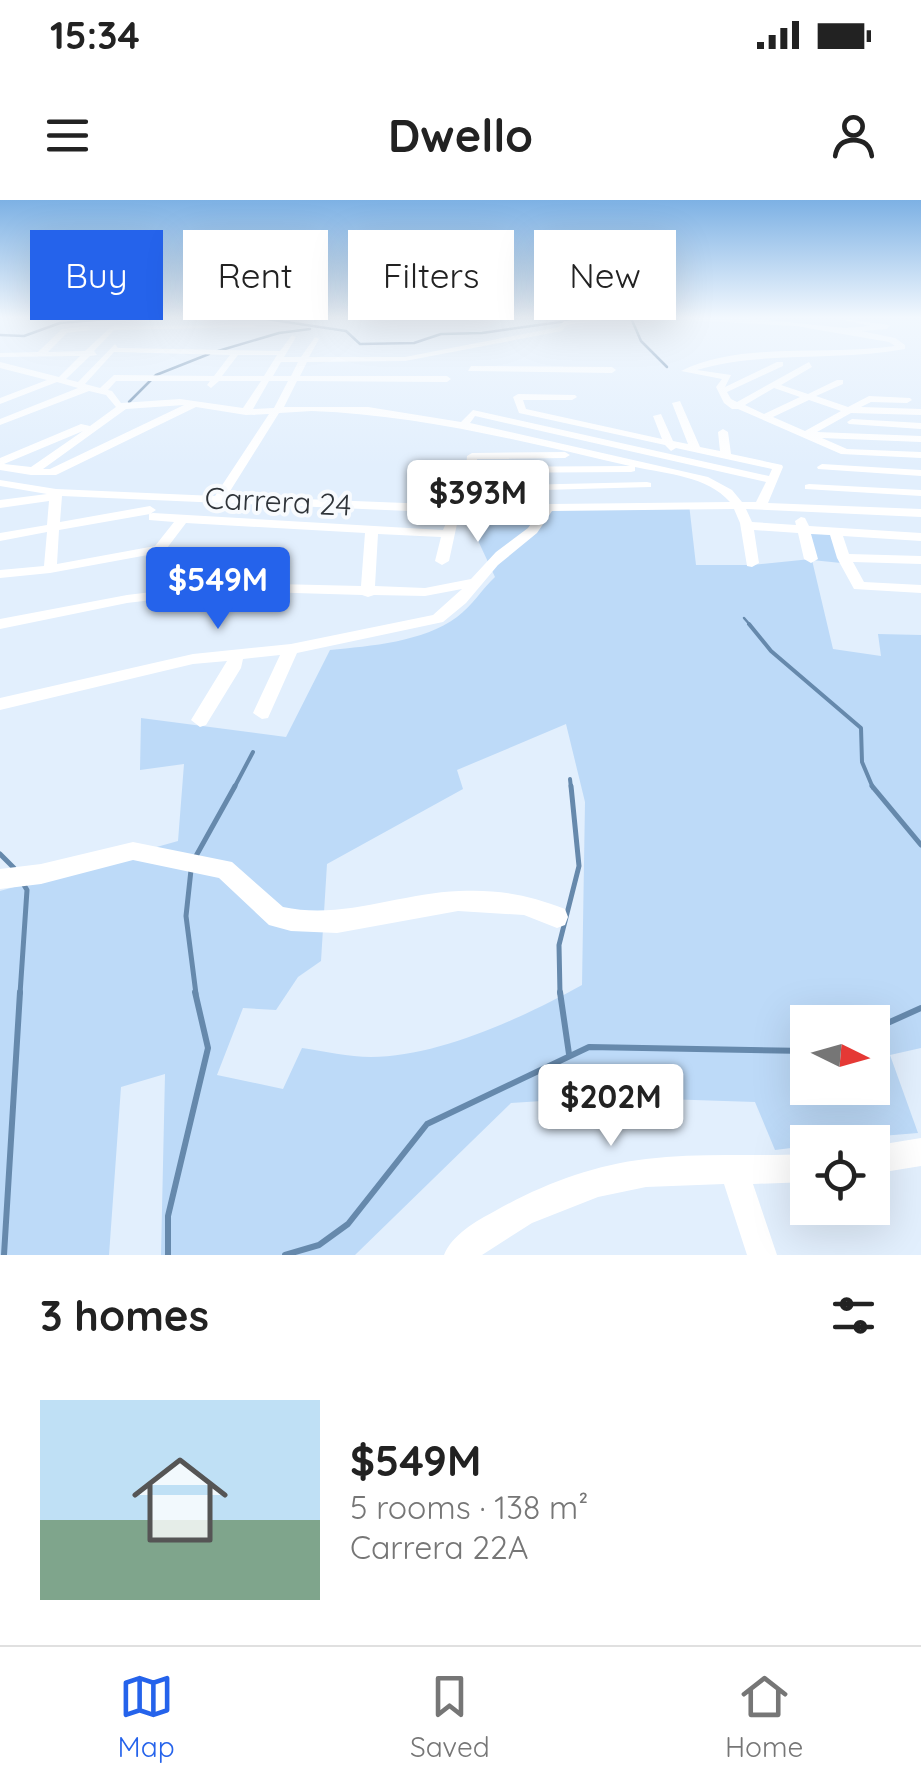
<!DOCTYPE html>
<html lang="en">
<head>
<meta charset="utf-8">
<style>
	body { margin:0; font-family:Quicksand,sans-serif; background:#f6f6f6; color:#222; height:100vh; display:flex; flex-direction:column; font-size:38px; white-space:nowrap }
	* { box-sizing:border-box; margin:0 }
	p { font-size:32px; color:#767676 }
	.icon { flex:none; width:55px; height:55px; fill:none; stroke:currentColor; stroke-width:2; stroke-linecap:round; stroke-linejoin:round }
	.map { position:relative; height:1055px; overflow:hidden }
	.details { display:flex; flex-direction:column; background:#fff; flex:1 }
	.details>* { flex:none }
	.hud { position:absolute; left:30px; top:30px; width:862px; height:90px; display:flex; gap:20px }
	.needle { width:65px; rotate:95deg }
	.tools { position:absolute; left:790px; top:805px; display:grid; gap:20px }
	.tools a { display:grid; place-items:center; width:100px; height:100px; border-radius:0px; background:#fff; box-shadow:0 10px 40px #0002; font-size:50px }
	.price { position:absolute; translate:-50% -85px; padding:0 22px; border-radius:10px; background:#fff; color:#222; font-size:32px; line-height:65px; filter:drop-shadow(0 2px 5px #0008) }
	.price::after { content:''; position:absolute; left:50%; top:60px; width:30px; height:22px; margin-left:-15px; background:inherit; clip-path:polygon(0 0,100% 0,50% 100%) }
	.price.selected { background:#2563eb; color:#fff }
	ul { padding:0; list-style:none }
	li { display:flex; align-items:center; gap:30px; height:250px; padding:0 40px }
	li+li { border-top:2px solid #e0e0e0 }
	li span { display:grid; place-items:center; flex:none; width:280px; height:200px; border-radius:0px; color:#555 }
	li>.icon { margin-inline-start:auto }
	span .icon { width:120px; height:120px; fill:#fffc; stroke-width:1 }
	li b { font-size:42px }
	h2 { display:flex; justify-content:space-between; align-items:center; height:120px; padding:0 40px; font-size:42px }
	.tag { padding:0 35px; border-radius:0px; background:#fff; box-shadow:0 10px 40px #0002; font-size:35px; line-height:90px }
	.tag.selected { background:#2563eb; color:#fff }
	.status { display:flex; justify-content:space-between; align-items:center; height:70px; padding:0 50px; background:#fff; direction:ltr }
	.status svg { height:28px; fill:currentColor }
	header { display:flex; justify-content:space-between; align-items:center; height:130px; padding:0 40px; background:#fff; font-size:45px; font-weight:800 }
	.tabs { display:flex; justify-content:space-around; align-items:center; height:140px; border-top:2px solid #e0e0e0; background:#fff; font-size:28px; color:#767676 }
	.tabs a { display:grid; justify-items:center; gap:5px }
	.tabs .selected { color:#2563eb }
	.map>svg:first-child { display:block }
	.green { fill:#bddaf8; fill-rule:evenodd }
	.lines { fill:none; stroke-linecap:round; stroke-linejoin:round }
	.stream-far3 { stroke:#6689ac; stroke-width:2.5 }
	.stream-far2 { stroke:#6689ac; stroke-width:4 }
	.stream-far1 { stroke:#6689ac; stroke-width:5 }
	.stream { stroke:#6689ac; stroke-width:6 }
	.minor { fill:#fff; fill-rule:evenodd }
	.labels { text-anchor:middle; stroke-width:8; stroke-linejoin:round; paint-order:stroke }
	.far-street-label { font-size:30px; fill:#2f3439; stroke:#f8fbfe }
</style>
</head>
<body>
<div class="status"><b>15:34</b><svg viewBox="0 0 49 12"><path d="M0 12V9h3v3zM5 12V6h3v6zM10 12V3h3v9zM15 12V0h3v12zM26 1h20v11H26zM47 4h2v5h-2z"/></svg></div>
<header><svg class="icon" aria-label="menu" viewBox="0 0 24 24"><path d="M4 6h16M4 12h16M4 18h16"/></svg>Dwello<svg class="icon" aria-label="person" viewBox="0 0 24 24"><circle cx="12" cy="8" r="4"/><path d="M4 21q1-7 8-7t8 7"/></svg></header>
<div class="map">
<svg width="921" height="1055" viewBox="0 0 921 1055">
	<rect width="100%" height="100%" fill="#e2effd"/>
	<path class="green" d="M 461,304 L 689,304 L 696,365 L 752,365 L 811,359 L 804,332 L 831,335 L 841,363 L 812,360 L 833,449 L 881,456 L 878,434 L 921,435 L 921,848 L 890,855 L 918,933 L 808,942 L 807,946 L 775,950 L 755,902 L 603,897 L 511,903 L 355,1055 L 161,1055 L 165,874 L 121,887 L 109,1055 L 0,1055 L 0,691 L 178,641 L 184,564 L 140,570 L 141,518 L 286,537 L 330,450 C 371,446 423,442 457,417 C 472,406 482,389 495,377 ZM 566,524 L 585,602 L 582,785 C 524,817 439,857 371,857 C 349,857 324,851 302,848 L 283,889 L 217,875 L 243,808 L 276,810 L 298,777 L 321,761 L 327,664 L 463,589 L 457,570 ZM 808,822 L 872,822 L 872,888 L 808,888 Z"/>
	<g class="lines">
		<g class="stream-far3">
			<polyline points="260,118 346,131 360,144 414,143 441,134 482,133 589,118"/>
			<polyline points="631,118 641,141 667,167"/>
			<polyline points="0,135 24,136 60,123 118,118"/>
			<polyline points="218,151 279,133 310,129"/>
			<polyline points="129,202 156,175 209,154"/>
			<polyline points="744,418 751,426"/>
		</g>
		<g class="stream-far2">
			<polyline points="749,424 771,451 861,528 862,562 873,588"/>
			<polyline points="570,579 571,588"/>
			<polyline points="234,588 253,552"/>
		</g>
		<g class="stream-far1">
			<polyline points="872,586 921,645"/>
			<polyline points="0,654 14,668"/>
			<polyline points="196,656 235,586"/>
			<polyline points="191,670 186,716 196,794"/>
			<polyline points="20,794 27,690 24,685"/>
			<polyline points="560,794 559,745 579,666 571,586"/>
		</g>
		<g class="stream">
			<polyline points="560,792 569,854"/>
			<polyline points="872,830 921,808"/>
			<polyline points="4,1055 20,792"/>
			<polyline points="168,1055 168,1016 208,848 195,792"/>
			<polyline points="285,1055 319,1045 348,1024 427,924 589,847 808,851"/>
		</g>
		<g class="minor">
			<path d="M 590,118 L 617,118 L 567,125 L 562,131 L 405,161 L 307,162 L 300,176 L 447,176 L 451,179 L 447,182 L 297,181 L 284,207 L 368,207 L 461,222 L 473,210 L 769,276 L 772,269 L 676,248 L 671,251 L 665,245 L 519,213 L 513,197 L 518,194 L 575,195 L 577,197 L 572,200 L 523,200 L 526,209 L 662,239 L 653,216 L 661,214 L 673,241 L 688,244 L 672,203 L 680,201 L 700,247 L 720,251 L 718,232 L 723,229 L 728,232 L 731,254 L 782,265 L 783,267 L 768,303 L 921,309 L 921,317 L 746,309 L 752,322 L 796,325 L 795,321 L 801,317 L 805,318 L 809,326 L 921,333 L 921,341 L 843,336 L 849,354 L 921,356 L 921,364 L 853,362 L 864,382 L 921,385 L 921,393 L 854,389 L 837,358 L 830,335 L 811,334 L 818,359 L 811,363 L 804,359 L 798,333 L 754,330 L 759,363 L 752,367 L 747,366 L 740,323 L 734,309 L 552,311 L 537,333 L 498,365 L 466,403 L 443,422 L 297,453 L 268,518 L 262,519 L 253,513 L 280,455 L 243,459 L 241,468 L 206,525 L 200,527 L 191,520 L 227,461 L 193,464 L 0,510 L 0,498 L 193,454 L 291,444 L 433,415 L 462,389 L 425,396 L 374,395 L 368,397 L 362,395 L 226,391 L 127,403 L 0,429 L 0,419 L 127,395 L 226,383 L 361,386 L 365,333 L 186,323 L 164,352 L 50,373 L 0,378 L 0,370 L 44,366 L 47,332 L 0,341 L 0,333 L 47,325 L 49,301 L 0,308 L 0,300 L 47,294 L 0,286 L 0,280 L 56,289 L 215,296 L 269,214 L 246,215 L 196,207 L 56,275 L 31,275 L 0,270 L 0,258 L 81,224 L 90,226 L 116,207 L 106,195 L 89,191 L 0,225 L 0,219 L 78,188 L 57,182 L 0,204 L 0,198 L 47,180 L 0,168 L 0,162 L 59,177 L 80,156 L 0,157 L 0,153 L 38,152 L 62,129 L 88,126 L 91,130 L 67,133 L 48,152 L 85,151 L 112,126 L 253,125 L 257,127 L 114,130 L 94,151 L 97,155 L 90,156 L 66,179 L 78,182 L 115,144 L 118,148 L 280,151 L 292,135 L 296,137 L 284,157 L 301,157 L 315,137 L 319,139 L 309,157 L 405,157 L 559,127 L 564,121 ZM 114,152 L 230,155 L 214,176 L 114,175 L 100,188 L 85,184 ZM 238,155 L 277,155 L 264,176 L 222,176 ZM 281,162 L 298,162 L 291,176 L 273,176 ZM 116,181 L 210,181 L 207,185 L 211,188 L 219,181 L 261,181 L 243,208 L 180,199 L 121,203 L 112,191 L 108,190 ZM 269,181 L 288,181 L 274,208 L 253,209 ZM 184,205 L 50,269 L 43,269 L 126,209 ZM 312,211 C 420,215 525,242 630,266 L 477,267 L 477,259 L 565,258 L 570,255 L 565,252 L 472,253 L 467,256 L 465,282 L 471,285 L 477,282 L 477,273 L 631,272 L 635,271 L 635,267 C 667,274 707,276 730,302 L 455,305 L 227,296 L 279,213 ZM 475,216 L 766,282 L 756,302 L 742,302 L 732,290 L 708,277 L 470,223 ZM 83,231 L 31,267 L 4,264 ZM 62,296 L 455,313 L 540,311 L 528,328 L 496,352 L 471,379 L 425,388 L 375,386 L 378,334 L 441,337 L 435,361 L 442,365 L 449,361 L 457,324 L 455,321 L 447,321 L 443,330 L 153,313 L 149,314 L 149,320 L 174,322 L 155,346 L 57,364 L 59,330 L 150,314 L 156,310 L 150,306 L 60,322 Z"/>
			<path d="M 643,118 L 748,118 L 845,128 L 870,126 L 835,118 L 890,125 L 887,129 L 861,131 L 895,138 L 905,145 L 905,149 C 836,162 764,150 697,170 L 731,175 L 725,187 L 777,162 L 783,162 L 783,166 L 727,192 L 731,199 L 737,202 L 809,162 L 812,167 L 781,185 L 808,194 L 837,180 L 843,180 L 843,184 L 816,196 L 848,207 L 869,196 L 910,198 L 912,200 L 907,203 L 871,202 L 861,207 L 921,209 L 921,215 L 851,213 L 817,232 L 921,236 L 921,242 L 822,238 L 847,249 L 921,252 L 921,258 L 841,254 L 738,209 L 732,209 L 724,203 L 716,187 L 722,179 L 681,171 C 740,141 829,156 895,146 L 889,142 L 796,126 ZM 774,188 L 800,197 L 764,214 L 745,205 ZM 809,200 L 841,211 L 805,231 L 773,217 Z"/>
			<polygon points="471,166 612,167 616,170 612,173 468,171"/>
			<polygon points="852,219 921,223 921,229 849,224 847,222"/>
			<polygon points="822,264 921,270 921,276 818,269 817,267"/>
			<polygon points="647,282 651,283 651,287 470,292 464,289 470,286"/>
			<polygon points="809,284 921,290 921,296 805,289 805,285"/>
			<path d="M 133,642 L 232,662 L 283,707 C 343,720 400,693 459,691 C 498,689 529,695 565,709 L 568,717 L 565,725 L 557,728 L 524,715 L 458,711 L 337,733 L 291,731 L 269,725 L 219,678 L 133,660 L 41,684 L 0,689 L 0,669 L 41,664 Z"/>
			<polygon points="921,938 921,966 872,974 872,946"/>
			<path d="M 808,954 L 808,982 L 753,984 L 777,1055 L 747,1055 L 724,984 L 646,987 L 598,997 L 532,1023 L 482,1055 L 444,1055 C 452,1035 476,1021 495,1011 C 541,985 593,965 646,959 C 700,952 754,957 808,954 Z"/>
		</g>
	</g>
	<linearGradient id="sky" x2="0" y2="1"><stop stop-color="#7db1e4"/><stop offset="0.44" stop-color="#f2f8fe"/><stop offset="1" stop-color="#f2f8fe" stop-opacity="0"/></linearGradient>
	<rect width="921" height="266" fill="url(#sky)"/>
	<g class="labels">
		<g class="far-street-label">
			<text transform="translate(278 302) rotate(3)" y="10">Carrera 24</text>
		</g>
	</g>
</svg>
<div class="tools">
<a><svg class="needle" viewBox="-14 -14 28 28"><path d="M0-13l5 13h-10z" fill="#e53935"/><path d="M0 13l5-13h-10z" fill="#767676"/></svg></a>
<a><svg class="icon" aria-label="locate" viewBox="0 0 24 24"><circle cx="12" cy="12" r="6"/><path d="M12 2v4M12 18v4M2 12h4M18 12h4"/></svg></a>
</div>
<b class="price" style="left:478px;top:345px">$393M</b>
<b class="price selected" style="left:218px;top:432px">$549M</b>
<b class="price" style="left:611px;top:949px">$202M</b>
<div class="hud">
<a class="tag selected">Buy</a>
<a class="tag">Rent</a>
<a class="tag">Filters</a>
<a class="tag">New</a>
</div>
</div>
<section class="details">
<h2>3 homes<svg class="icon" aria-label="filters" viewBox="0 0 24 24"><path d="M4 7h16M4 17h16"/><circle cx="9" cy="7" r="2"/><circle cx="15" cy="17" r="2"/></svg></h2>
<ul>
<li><span style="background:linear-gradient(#bfe0f5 60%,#7fa58c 0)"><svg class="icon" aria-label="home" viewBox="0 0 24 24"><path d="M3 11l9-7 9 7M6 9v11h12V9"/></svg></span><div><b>$549M</b><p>5 rooms · 138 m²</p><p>Carrera 22A</p></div></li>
</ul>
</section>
<nav class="tabs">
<a class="selected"><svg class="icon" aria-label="map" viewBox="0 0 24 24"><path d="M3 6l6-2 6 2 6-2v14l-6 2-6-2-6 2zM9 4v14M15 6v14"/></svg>Map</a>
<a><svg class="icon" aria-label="saved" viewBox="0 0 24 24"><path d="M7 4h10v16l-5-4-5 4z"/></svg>Saved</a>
<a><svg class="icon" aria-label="home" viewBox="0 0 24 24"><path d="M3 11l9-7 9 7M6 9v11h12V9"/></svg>Home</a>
</nav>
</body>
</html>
